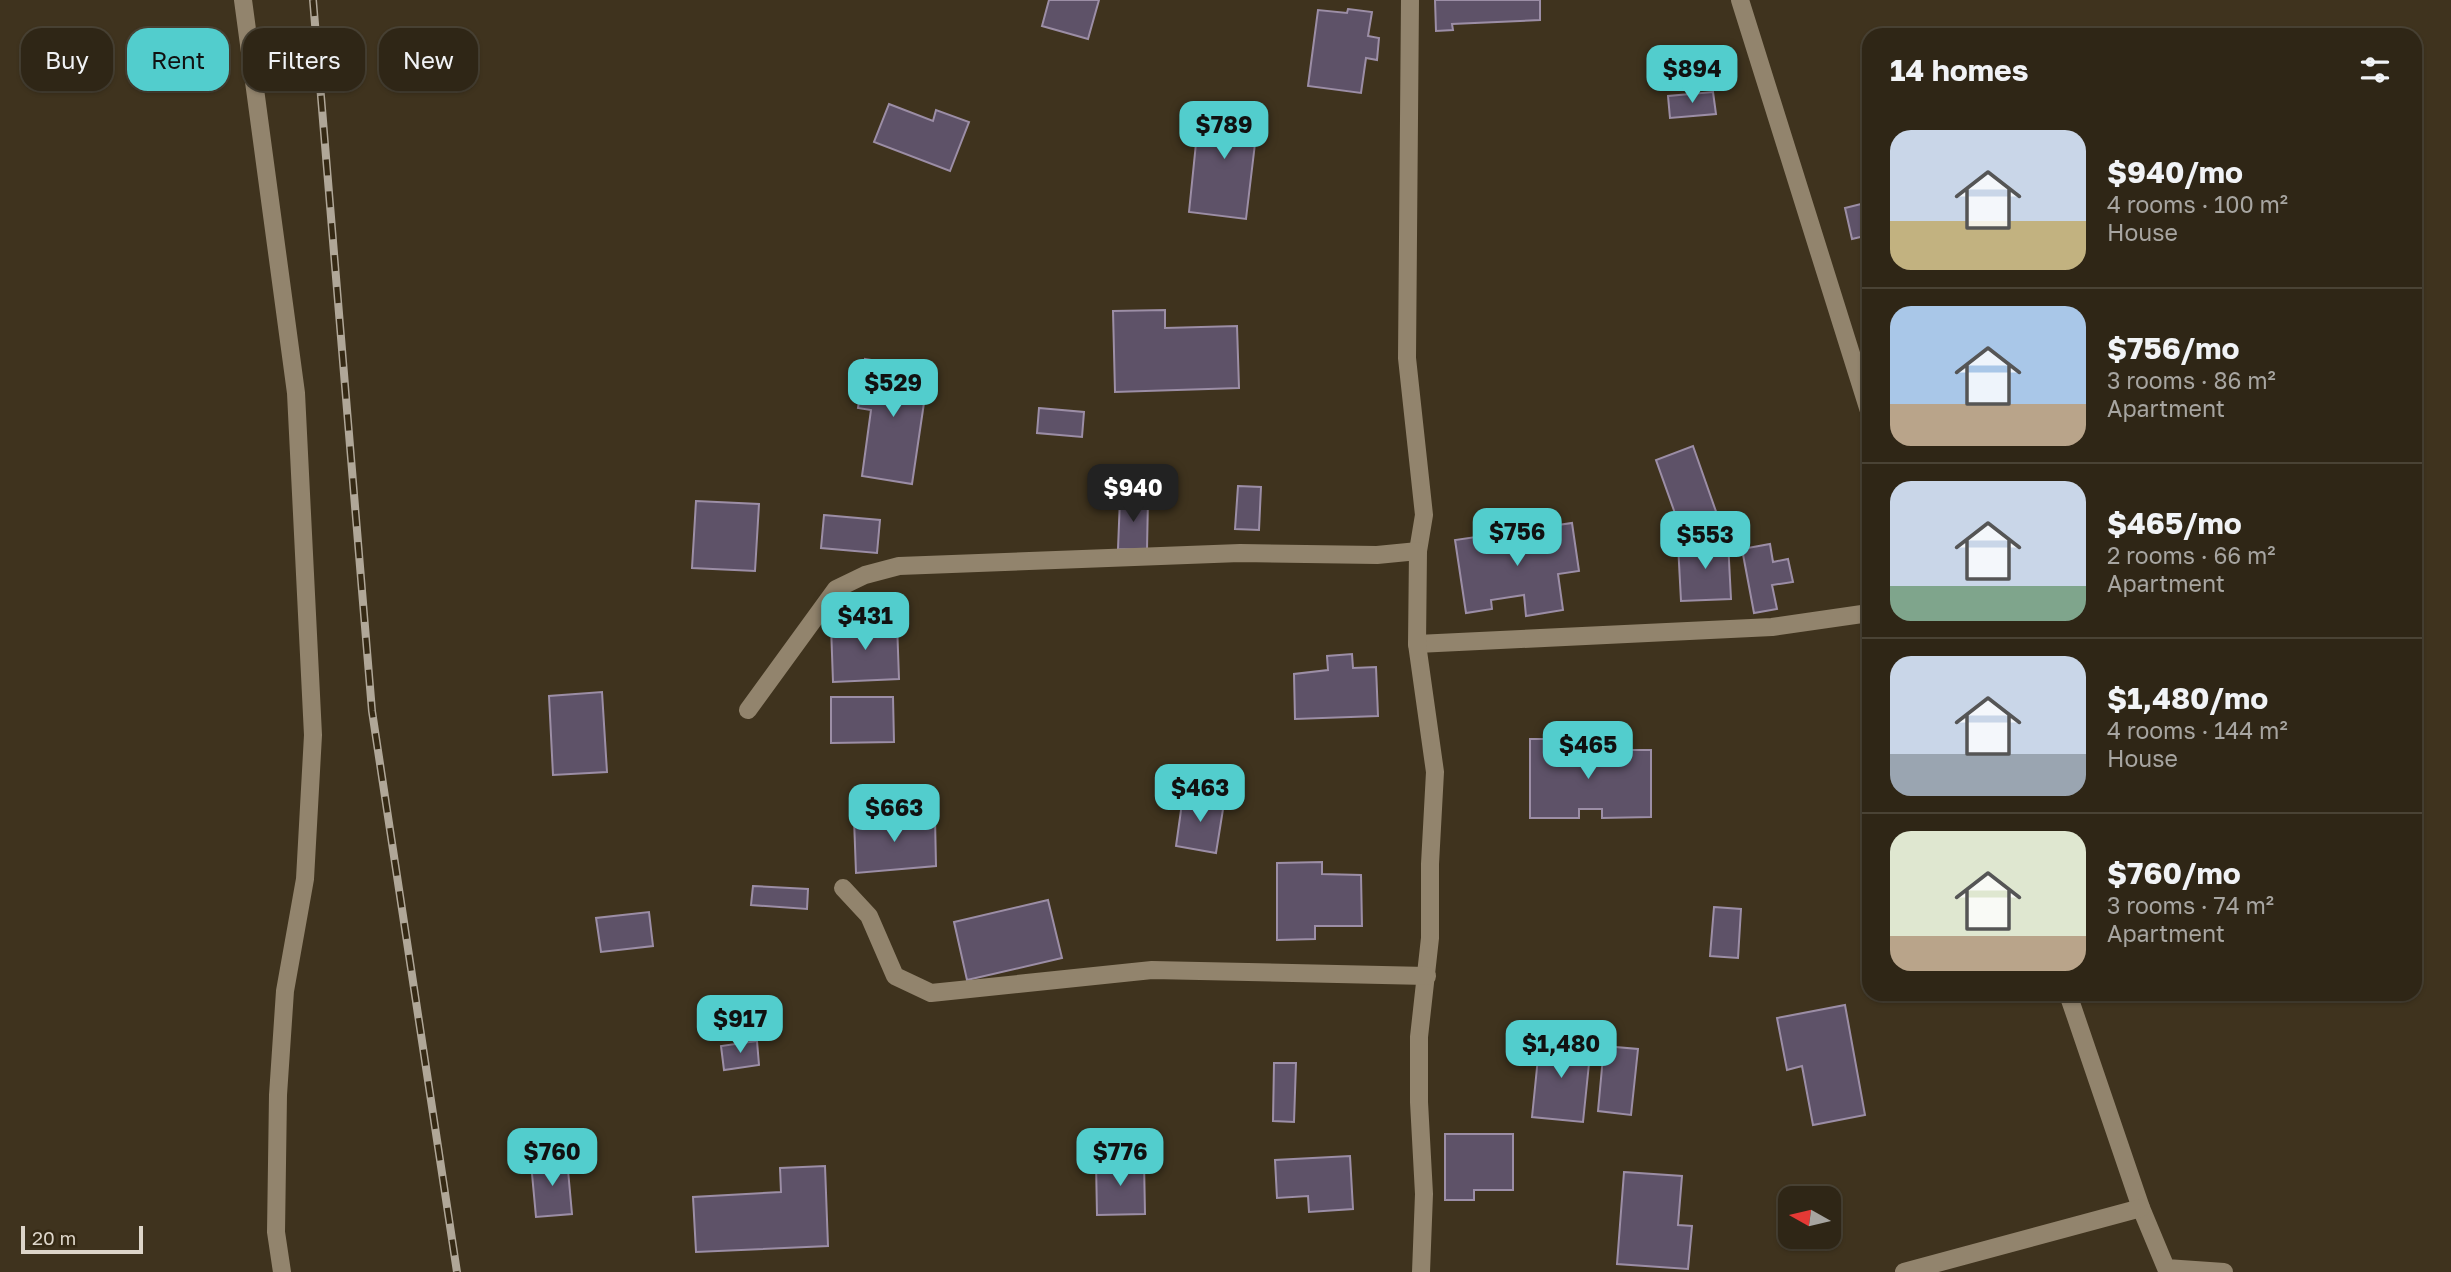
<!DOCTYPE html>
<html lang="en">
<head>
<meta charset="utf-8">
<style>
	body { margin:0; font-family:"Golos Text",sans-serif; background:#372e1f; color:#f1f3f6; height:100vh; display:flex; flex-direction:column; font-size:26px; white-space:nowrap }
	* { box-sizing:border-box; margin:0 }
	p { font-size:23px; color:#a7a5a1 }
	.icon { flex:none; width:38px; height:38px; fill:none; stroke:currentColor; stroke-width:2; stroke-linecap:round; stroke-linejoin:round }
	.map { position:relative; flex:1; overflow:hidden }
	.panel { position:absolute; left:1862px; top:28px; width:560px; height:973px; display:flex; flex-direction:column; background:#2f2616; border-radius:21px; box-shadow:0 2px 5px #0004,0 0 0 2px #4a4335 }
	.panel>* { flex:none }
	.guide { position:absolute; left:21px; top:28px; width:665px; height:63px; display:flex; gap:14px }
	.needle { width:46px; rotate:278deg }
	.fabs { position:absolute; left:1778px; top:1186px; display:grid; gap:14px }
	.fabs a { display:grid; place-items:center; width:63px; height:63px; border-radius:14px; background:#2f2616; box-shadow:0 2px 5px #0004,0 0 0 2px #4a4335; font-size:35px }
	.scale { position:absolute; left:21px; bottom:18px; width:122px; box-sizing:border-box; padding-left:7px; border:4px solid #ddd5c9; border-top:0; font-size:19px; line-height:24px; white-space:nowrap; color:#ddd5c9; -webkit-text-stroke:5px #352914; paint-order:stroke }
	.price { position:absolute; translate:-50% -60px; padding:0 16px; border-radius:14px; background:#52cdcd; color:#111; font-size:23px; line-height:46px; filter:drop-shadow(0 2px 4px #0008) }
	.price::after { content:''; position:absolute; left:50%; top:42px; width:21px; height:16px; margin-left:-10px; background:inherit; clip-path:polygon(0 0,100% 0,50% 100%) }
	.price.active { background:#222; color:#fff }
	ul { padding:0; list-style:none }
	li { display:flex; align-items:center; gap:21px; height:175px; padding:0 28px }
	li+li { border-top:2px solid #4a4335 }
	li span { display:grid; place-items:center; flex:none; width:196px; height:140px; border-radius:21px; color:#555 }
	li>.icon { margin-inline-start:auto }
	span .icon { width:84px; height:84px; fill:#fffc; stroke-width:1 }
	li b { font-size:30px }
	h2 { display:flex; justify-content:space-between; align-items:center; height:84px; padding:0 28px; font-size:30px }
	.tag { padding:0 24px; border-radius:21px; background:#2f2616; box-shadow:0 2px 5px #0004,0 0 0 2px #4a4335; font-size:24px; line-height:63px }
	.tag.active { background:#52cdcd; color:#111 }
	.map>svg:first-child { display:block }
	.building { fill:#5e5268; stroke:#9c8ea6; stroke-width:2 }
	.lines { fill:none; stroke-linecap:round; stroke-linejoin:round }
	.street { stroke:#92846d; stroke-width:18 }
	.rail-casing { stroke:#b0a798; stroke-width:8 }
	.rail { stroke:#352914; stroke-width:5; stroke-dasharray:16; stroke-linecap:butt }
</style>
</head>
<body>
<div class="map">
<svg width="2451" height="1272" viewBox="0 0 2451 1272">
	<rect width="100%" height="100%" fill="#3f331e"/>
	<g class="building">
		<polygon points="1049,0 1099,0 1088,39 1042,26"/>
		<polygon points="1435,0 1540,0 1540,20 1452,24 1453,30 1436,31"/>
		<polygon points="1348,9 1372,12 1368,36 1379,38 1377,60 1366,58 1361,93 1308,86 1318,10 1347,13"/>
		<polygon points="1713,92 1716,114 1670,118 1668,96"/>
		<polygon points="889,104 933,121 936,110 969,122 950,171 874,142"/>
		<polygon points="1200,104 1259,110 1246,219 1189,212"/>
		<polygon points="1869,202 1869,235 1852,239 1845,208"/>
		<polygon points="1165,310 1165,328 1237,326 1239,388 1115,392 1113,311"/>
		<polygon points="865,359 929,369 912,484 862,476 871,410 858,408"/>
		<polygon points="1039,408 1084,412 1082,437 1037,433"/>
		<polygon points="1693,446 1719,520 1682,533 1656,460"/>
		<polygon points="1238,486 1261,487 1259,530 1235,529"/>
		<polygon points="1120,498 1148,498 1147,550 1118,549"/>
		<polygon points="696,501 759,504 755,571 692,568"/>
		<polygon points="824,515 880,520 877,553 821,548"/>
		<polygon points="1572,523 1579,571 1558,574 1563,610 1526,616 1524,595 1491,600 1492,609 1466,613 1455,540"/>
		<polygon points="1728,541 1731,599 1681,601 1678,544"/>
		<polygon points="1770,544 1773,562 1788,559 1793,582 1772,585 1777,609 1754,613 1742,549"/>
		<polygon points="897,623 899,679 833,682 831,626"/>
		<polygon points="1352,654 1353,668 1376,667 1378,716 1295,719 1294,674 1328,670 1327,656"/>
		<polygon points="602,692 607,772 553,775 549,696"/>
		<polygon points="831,697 893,697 894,742 831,743"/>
		<polygon points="1530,739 1578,739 1578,750 1651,750 1651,817 1602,818 1602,809 1579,809 1579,818 1530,818"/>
		<polygon points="1183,796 1224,803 1216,853 1176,846"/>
		<polygon points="935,818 936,866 856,873 854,819"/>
		<polygon points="1322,862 1322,874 1361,875 1362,926 1315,926 1315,939 1277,940 1277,863"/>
		<polygon points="753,886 808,889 807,909 751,905"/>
		<polygon points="1048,900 1062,958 967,980 954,922"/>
		<polygon points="1714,907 1741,909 1738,958 1710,956"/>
		<polygon points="649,912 653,946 601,952 596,918"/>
		<polygon points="1845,1005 1865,1115 1813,1125 1802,1066 1787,1070 1777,1018"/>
		<polygon points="1540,1038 1591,1044 1583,1122 1532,1117"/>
		<polygon points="757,1041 759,1065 724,1070 721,1046"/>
		<polygon points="1604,1046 1638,1049 1631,1115 1598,1111"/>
		<polygon points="1274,1063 1296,1063 1294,1122 1273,1121"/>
		<polygon points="1445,1134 1513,1134 1513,1190 1474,1190 1474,1200 1445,1200"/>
		<polygon points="1350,1156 1353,1209 1309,1212 1308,1196 1277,1198 1275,1160"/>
		<polygon points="567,1159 572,1214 536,1217 531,1163"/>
		<polygon points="1144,1161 1145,1214 1097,1215 1096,1162"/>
		<polygon points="825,1166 828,1246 696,1252 693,1197 781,1192 780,1168"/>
		<polygon points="1624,1172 1682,1176 1678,1225 1692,1226 1688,1269 1617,1264"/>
	</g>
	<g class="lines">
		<g class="street">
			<polyline points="243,0 296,393 313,735 305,879 285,991 278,1095 276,1232 282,1272"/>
			<polyline points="1410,0 1407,358 1424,515 1418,551"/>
			<polyline points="1740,0 1869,411"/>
			<polyline points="1417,644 1772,627 1869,613"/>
			<polyline points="748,710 836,589 865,575 899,566 1240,553 1377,555 1418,551 1417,644 1435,772 1430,864 1430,938 1419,1037 1419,1102 1424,1194 1421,1272"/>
			<polyline points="843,888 869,916 895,976 931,993 1152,970 1427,976"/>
			<polyline points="2068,994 2141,1208 2166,1268 2224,1272"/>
			<polyline points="1904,1272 2141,1208"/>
		</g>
		<defs>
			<polyline id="rail" points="313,0 372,711 457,1272"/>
		</defs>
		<use href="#rail" class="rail-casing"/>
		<use href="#rail" class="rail"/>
	</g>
</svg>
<div class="fabs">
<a><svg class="needle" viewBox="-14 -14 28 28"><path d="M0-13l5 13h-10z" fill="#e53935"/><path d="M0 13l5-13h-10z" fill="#a7a5a1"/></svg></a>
</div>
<div class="scale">20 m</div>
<b class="price" style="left:1692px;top:105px">$894</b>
<b class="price" style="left:1224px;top:161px">$789</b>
<b class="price" style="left:893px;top:419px">$529</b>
<b class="price active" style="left:1133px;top:524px">$940</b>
<b class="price" style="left:1517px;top:568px">$756</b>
<b class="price" style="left:1705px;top:571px">$553</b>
<b class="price" style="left:865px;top:652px">$431</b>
<b class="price" style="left:1588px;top:781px">$465</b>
<b class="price" style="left:1200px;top:824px">$463</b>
<b class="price" style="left:894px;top:844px">$663</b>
<b class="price" style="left:740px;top:1055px">$917</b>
<b class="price" style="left:1561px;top:1080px">$1,480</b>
<b class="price" style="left:552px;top:1188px">$760</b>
<b class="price" style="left:1120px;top:1188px">$776</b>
<div class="guide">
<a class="tag">Buy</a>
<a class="tag active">Rent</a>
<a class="tag">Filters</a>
<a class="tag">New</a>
</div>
<section class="panel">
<h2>14 homes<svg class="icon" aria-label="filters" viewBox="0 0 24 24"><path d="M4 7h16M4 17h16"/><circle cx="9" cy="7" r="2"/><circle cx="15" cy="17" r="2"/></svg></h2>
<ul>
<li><span style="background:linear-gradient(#c9d6e8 65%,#c2b280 0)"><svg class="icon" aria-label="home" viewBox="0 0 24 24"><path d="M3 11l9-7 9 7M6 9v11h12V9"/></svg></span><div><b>$940/mo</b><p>4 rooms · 100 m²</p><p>House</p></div></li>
<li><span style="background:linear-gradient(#a9c7e8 70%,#b9a48a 0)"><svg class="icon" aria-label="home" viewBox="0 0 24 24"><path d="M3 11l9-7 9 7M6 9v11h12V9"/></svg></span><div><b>$756/mo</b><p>3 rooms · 86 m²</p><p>Apartment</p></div></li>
<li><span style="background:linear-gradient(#c9d6e8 75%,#7fa58c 0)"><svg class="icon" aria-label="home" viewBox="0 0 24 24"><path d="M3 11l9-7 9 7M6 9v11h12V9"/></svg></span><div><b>$465/mo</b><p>2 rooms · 66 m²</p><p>Apartment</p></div></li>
<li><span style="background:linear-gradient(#c9d6e8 70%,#9aa5b1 0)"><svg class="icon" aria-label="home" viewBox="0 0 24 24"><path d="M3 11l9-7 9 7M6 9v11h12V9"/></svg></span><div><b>$1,480/mo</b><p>4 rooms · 144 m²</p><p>House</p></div></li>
<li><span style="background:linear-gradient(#dfe7d0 75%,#b9a48a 0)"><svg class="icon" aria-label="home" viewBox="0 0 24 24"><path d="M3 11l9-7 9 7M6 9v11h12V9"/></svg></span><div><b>$760/mo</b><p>3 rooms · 74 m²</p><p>Apartment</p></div></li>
</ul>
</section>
</div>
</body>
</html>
